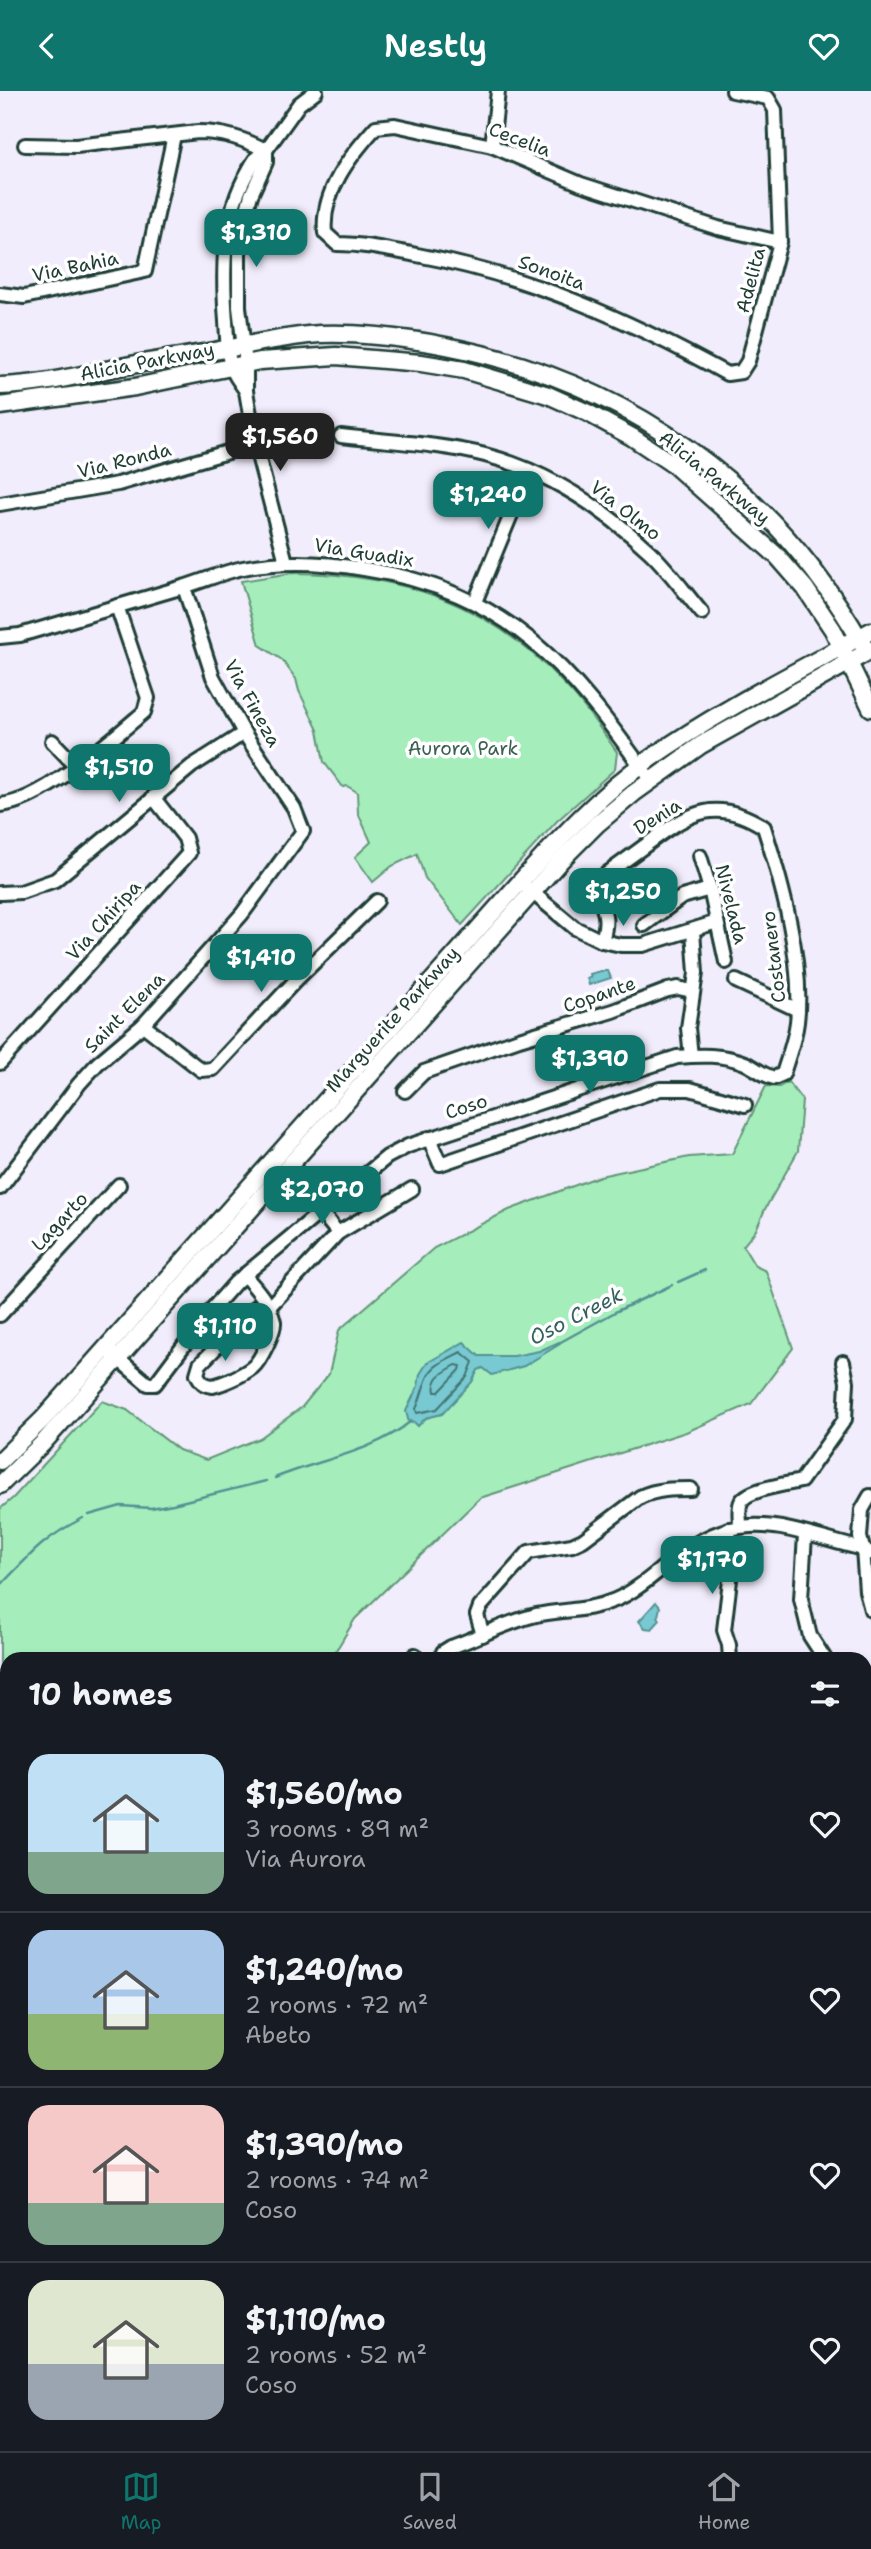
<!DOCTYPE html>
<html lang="en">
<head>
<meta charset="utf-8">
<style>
	body { margin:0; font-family:"Shantell Sans",sans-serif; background:#242831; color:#f1f3f6; height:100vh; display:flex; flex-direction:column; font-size:26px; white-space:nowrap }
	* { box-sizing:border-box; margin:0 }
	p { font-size:23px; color:#9ea1a6 }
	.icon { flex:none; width:38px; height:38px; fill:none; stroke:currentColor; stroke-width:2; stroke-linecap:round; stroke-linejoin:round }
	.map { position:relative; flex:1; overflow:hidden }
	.panel { position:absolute; left:0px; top:1561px; width:872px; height:800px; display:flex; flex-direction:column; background:#171b24; border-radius:21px 21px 0 0; box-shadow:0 4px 10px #0003 }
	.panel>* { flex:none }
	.price { position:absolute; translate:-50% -60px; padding:0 16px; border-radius:14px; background:#0f766e; color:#fff; font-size:23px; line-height:46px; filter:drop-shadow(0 2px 4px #0008) }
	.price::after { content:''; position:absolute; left:50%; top:42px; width:21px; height:16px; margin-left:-10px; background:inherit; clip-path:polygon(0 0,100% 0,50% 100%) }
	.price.on { background:#222; color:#fff }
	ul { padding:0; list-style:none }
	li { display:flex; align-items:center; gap:21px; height:175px; padding:0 28px }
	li+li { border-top:2px solid #363941 }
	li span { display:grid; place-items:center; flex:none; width:196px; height:140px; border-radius:21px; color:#555 }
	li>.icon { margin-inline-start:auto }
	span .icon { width:84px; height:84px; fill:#fffc; stroke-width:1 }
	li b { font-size:30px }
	h2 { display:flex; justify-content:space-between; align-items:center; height:84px; padding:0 28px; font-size:30px }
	header { display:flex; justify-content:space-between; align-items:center; height:91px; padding:0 28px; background:#0f766e; color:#fff; font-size:32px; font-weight:600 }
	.tab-bar { display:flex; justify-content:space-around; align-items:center; height:98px; border-top:2px solid #363941; background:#171b24; font-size:19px; color:#9ea1a6 }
	.tab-bar a { display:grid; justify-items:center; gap:4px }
	.tab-bar .on { color:#0f766e }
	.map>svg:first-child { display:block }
	.green { fill:#a5eebc; stroke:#629678; stroke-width:2 }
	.water { fill:#78c9d1; stroke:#549192; stroke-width:2 }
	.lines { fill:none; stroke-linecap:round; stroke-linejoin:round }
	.shore { stroke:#437573; stroke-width:2 }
	.stream { stroke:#549192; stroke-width:2.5 }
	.minor-casing { stroke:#1f3d34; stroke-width:18 }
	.major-casing { stroke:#1f3d34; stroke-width:21 }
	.minor { stroke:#fff; stroke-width:12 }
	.major { stroke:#fff; stroke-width:16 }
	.labels { text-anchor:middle; stroke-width:7; stroke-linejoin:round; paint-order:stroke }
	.street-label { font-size:19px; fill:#1f3d34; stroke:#fff }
	.park-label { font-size:19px; fill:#3a604f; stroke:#fff }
	.water-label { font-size:21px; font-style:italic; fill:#35605b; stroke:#fff }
</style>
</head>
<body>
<header><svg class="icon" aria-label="back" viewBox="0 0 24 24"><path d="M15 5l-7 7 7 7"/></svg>Nestly<svg class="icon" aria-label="heart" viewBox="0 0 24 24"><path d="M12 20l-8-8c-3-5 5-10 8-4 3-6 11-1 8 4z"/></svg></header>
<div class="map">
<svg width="871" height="2360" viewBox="0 0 871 2360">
	<rect width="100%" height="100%" fill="#f2edfc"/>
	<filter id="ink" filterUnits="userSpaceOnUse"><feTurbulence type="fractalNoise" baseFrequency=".0143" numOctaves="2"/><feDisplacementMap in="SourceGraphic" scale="14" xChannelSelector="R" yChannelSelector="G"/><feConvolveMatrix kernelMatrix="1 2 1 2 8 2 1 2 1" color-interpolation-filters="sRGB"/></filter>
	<g filter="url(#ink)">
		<g class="green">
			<path d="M 292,482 C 403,483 489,511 565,594 C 585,614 601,639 617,661 L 615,678 L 557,730 L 462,834 L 425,787 L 417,763 L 392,775 L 373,791 L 355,766 L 371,751 L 358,722 L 357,701 L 347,695 L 343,696 L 324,671 L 318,639 L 299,600 L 296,588 L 282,569 L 260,554 L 241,490 Z"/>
			<polygon points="788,991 802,1009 798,1060 765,1118 756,1139 743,1155 755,1175 766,1180 793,1257 751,1313 686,1341 480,1407 355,1528 331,1568 7,1568 7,1923 0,1918 0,1418 13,1407 102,1310 127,1319 179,1359 206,1369 260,1347 302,1316 329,1283 339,1239 434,1157 509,1119 600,1085 689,1066 732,1063 766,995 779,996"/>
			<polygon points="864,1809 871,1809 871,1976 865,1977"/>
		</g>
		<g class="water">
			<polygon points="601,880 608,880 611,887 589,894 587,887 591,886 590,883"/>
			<polygon points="464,1251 479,1265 514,1265 539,1260 559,1251 560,1253 524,1275 492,1284 483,1277 478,1279 472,1291 442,1323 426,1327 418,1335 414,1331 409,1332 406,1320 418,1295 420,1283 427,1272"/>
			<polygon points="656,1511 660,1516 658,1525 660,1529 652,1538 645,1537 639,1530"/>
		</g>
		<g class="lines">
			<g class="shore">
				<path d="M 461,1261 L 473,1271 L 467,1286 L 437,1318 L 417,1322 L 416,1318 C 421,1307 423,1295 428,1285 C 433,1273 450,1267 461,1261 Z"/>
				<path d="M 456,1274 L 461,1275 L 460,1279 L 439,1301 L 435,1301 C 432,1286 444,1281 456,1274 Z"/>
			</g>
			<g class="stream">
				<polyline points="678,1191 705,1179"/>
				<polyline points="557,1253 617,1220 672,1194"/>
				<path d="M 275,1387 C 320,1368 373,1362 411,1330"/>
				<polyline points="89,1424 121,1415 151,1417 173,1413 266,1390"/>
				<path d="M 0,1495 C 30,1464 43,1447 83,1427"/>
				<polyline points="0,1747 7,1751"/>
				<polyline points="864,1884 871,1881"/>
			</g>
			<defs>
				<g id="minor">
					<path d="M 733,0 L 768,7 L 775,19 L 780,151 L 748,270 L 741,281 L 727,283 C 627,228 530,185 417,164 C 390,159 365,153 337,153 L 325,142 C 321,101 350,65 376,36 L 395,34 L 492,55 L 581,93 L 718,137 L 780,151"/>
					<path d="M 25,54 L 76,55 L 198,41 C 224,41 243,48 266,59"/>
					<polyline points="492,55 498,0"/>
					<polyline points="266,59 266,71 251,104 243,133 239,163 239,216 246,273 246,300 255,353 286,471"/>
					<polyline points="0,203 24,206 145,180 174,44"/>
					<path d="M 246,300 C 241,292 232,282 230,272 C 227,259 227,244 226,230 C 222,178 222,125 249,79 C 254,70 257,64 266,59 L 299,13 L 316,0"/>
					<path d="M 341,345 C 389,351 438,352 485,364 C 547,380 603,417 650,461 C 669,479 685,502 702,522"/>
					<polyline points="0,413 118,393 255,353"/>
					<polyline points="475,511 529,380"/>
					<path d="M 0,546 L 20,544 C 74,528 129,512 183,496 C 203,490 223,481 243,477 C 284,469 323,471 364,478 C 508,500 571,576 651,690"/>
					<polyline points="52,650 76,675"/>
					<path d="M 0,714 C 42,711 111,649 144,621 L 148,607 L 117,515"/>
					<polyline points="700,765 710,798 726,871"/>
					<polyline points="520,791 575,837 602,850 621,854 643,854 717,831"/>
					<polyline points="0,802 21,801 55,789 192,675 244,642"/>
					<polyline points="644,834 682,806 710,798"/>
					<polyline points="736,890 798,919"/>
					<polyline points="143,934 201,979 213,978 295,890 377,810"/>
					<polyline points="691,965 688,937 696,882 693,840"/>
					<polyline points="0,972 189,762 185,747 153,706"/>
					<polyline points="405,1000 424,981 519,948 613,920 668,899 678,897 692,900"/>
					<polyline points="429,1047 440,1073 660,998 690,998 745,1014"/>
					<polyline points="0,1097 79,993 98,972 143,934 242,823 303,740 294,717 244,642 213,586 184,496"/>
					<polyline points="320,1120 338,1142"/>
					<path d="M 244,1184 C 256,1197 270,1213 274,1231 C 275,1240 260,1270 253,1276 C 243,1284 225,1292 213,1295 C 204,1294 201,1291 197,1283 L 200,1273 L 256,1216 L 268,1217"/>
					<polyline points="268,1217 338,1142 412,1098"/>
					<polyline points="0,1224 119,1094"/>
					<path d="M 111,1262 L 148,1293 L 155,1293 L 206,1225 L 236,1191 L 387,1066 L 408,1055 L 677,966 C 700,964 723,963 745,972 C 756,977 762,984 774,987 L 783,983 C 788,966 795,949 797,931 C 804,872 782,793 764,736 C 717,706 690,721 650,751 C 634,763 617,775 601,787 L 597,792 C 600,820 611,819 602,850"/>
					<polyline points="870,1405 862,1419 860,1446 863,1458 866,1500 871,1519"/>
					<path d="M 740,1434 C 740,1427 738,1417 741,1411 C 747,1398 788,1393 801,1390 L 845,1328 L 847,1291 L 843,1271"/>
					<polyline points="728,1438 733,1464 724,1539 729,1554 730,1568"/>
					<polyline points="805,1444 801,1508 810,1545 825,1568"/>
					<path d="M 483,1544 L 477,1524 L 480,1516 L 529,1461 L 572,1454 L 583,1449 L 640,1406 C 657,1398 673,1398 691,1398"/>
					<polyline points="412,1568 415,1564"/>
					<path d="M 442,1568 L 443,1561 L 451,1556 C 479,1546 507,1531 536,1524 C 565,1518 586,1521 615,1509 C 640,1499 662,1475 685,1460 C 749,1414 794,1442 863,1458 L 871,1462"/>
					<polyline points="864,1608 871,1610"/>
					<polyline points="864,1675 871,1678"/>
					<polyline points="864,1706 871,1692"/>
					<polyline points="864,1724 871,1728"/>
					<polyline points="0,2009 7,2029"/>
					<polyline points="864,2023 871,2021"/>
					<polyline points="0,2079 7,2081"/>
					<polyline points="864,2114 871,2111"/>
					<polyline points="0,2159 7,2149"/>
					<polyline points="864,2204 871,2202"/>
					<polyline points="0,2243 7,2247"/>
					<polyline points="864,2276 871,2275"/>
					<polyline points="864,2338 871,2340"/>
					<polyline points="117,2354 120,2360"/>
					<polyline points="233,2354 245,2360"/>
					<polyline points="523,2354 527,2360"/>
					<polyline points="12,2360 16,2354"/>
					<polyline points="582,2360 589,2355"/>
				</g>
				<g id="major">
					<path d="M 0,295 C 41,294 75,285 115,277 C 151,270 188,265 225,258 C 252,253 281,247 308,244 C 347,240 407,247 446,255 C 626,290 772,394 863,554"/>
					<polyline points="0,315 135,296 260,270 336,265 421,272 464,279 548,304 588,322 632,346 674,374 778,466 805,497 833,539 871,617"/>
					<path d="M 0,1370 L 43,1328 L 520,791 C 560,747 599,704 648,669 C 718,620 796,581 871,540"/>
					<polyline points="0,1394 43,1352 562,768 597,733 634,702 701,654 871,559"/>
				</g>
			</defs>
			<use href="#minor" class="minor-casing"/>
			<use href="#major" class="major-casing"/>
			<use href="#minor" class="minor"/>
			<use href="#major" class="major"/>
		</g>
	</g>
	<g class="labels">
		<g class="street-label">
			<text transform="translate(520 48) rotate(21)" y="7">Cecelia</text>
			<text transform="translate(75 175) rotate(-12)" y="7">Via Bahia</text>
			<text transform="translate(552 181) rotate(20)" y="7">Sonoita</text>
			<text transform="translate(750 189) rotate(-75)" y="7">Adelita</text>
			<text transform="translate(147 270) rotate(-11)" y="7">Alicia Parkway</text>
			<text transform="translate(124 369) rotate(-14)" y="7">Via Ronda</text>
			<text transform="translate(715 386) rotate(39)" y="7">Alicia Parkway</text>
			<text transform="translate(626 419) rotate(38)" y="7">Via Olmo</text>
			<text transform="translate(364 461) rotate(9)" y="7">Via Guadix</text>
			<text transform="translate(253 612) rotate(61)" y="7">Via Fineza</text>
			<text transform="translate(657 725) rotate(-32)" y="7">Denia</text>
			<text transform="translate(732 813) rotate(76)" y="7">Nivelada</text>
			<text transform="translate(103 829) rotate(-48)" y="7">Via Chiripa</text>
			<text transform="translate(773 866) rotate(-97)" y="7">Costanero</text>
			<text transform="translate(599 903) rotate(-19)" y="7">Copante</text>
			<text transform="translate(124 921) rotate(-45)" y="7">Saint Elena</text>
			<text transform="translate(392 928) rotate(-48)" y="7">Marguerite Parkway</text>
			<text transform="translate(466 1015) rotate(-18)" y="7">Coso</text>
			<text transform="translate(59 1130) rotate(-47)" y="7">Lagarto</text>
		</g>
		<g class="park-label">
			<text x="463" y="664">Aurora Park</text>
		</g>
		<g class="water-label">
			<text transform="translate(576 1225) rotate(-27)" y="7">Oso Creek</text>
		</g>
	</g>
</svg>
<b class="price" style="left:256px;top:178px">$1,310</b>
<b class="price on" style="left:280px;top:382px">$1,560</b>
<b class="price" style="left:488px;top:440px">$1,240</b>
<b class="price" style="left:119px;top:713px">$1,510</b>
<b class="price" style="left:623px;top:837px">$1,250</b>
<b class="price" style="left:261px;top:903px">$1,410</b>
<b class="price" style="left:590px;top:1004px">$1,390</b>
<b class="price" style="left:322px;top:1135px">$2,070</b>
<b class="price" style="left:225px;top:1272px">$1,110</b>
<b class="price" style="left:712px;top:1505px">$1,170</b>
<section class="panel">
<h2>10 homes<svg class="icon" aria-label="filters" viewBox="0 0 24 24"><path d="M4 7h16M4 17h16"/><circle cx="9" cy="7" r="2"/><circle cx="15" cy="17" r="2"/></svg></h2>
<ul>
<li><span style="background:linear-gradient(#bfe0f5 70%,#7fa58c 0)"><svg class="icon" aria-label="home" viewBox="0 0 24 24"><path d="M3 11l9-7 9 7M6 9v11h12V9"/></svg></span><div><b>$1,560/mo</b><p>3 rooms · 89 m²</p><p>Via Aurora</p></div><svg class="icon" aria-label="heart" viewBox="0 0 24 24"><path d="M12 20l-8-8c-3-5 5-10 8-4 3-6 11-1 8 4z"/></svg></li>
<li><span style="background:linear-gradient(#a9c7e8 60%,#8fb573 0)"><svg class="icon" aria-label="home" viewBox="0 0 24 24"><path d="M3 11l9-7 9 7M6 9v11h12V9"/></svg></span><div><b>$1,240/mo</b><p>2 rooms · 72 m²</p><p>Abeto</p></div><svg class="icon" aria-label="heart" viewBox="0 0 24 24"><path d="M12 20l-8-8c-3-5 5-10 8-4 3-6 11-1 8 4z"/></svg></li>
<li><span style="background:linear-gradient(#f6c9c9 70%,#7fa58c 0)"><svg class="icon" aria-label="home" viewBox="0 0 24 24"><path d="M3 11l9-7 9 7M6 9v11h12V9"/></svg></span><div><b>$1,390/mo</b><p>2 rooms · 74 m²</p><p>Coso</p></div><svg class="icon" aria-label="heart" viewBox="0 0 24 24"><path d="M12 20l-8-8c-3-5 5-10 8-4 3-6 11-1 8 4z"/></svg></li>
<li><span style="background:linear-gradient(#dfe7d0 60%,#9aa5b1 0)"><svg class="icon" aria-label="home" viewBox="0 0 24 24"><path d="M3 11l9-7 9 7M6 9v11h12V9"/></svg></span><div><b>$1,110/mo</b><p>2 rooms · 52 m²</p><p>Coso</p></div><svg class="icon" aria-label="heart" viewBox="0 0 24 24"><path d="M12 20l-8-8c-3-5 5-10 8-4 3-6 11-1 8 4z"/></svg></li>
</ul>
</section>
</div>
<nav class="tab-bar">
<a class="on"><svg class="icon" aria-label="map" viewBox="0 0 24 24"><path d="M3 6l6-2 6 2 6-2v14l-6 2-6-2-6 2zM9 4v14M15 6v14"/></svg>Map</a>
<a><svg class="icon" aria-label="saved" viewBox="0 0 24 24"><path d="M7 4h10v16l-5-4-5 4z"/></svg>Saved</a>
<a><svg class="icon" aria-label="home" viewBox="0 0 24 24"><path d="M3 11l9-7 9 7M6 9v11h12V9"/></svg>Home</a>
</nav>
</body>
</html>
